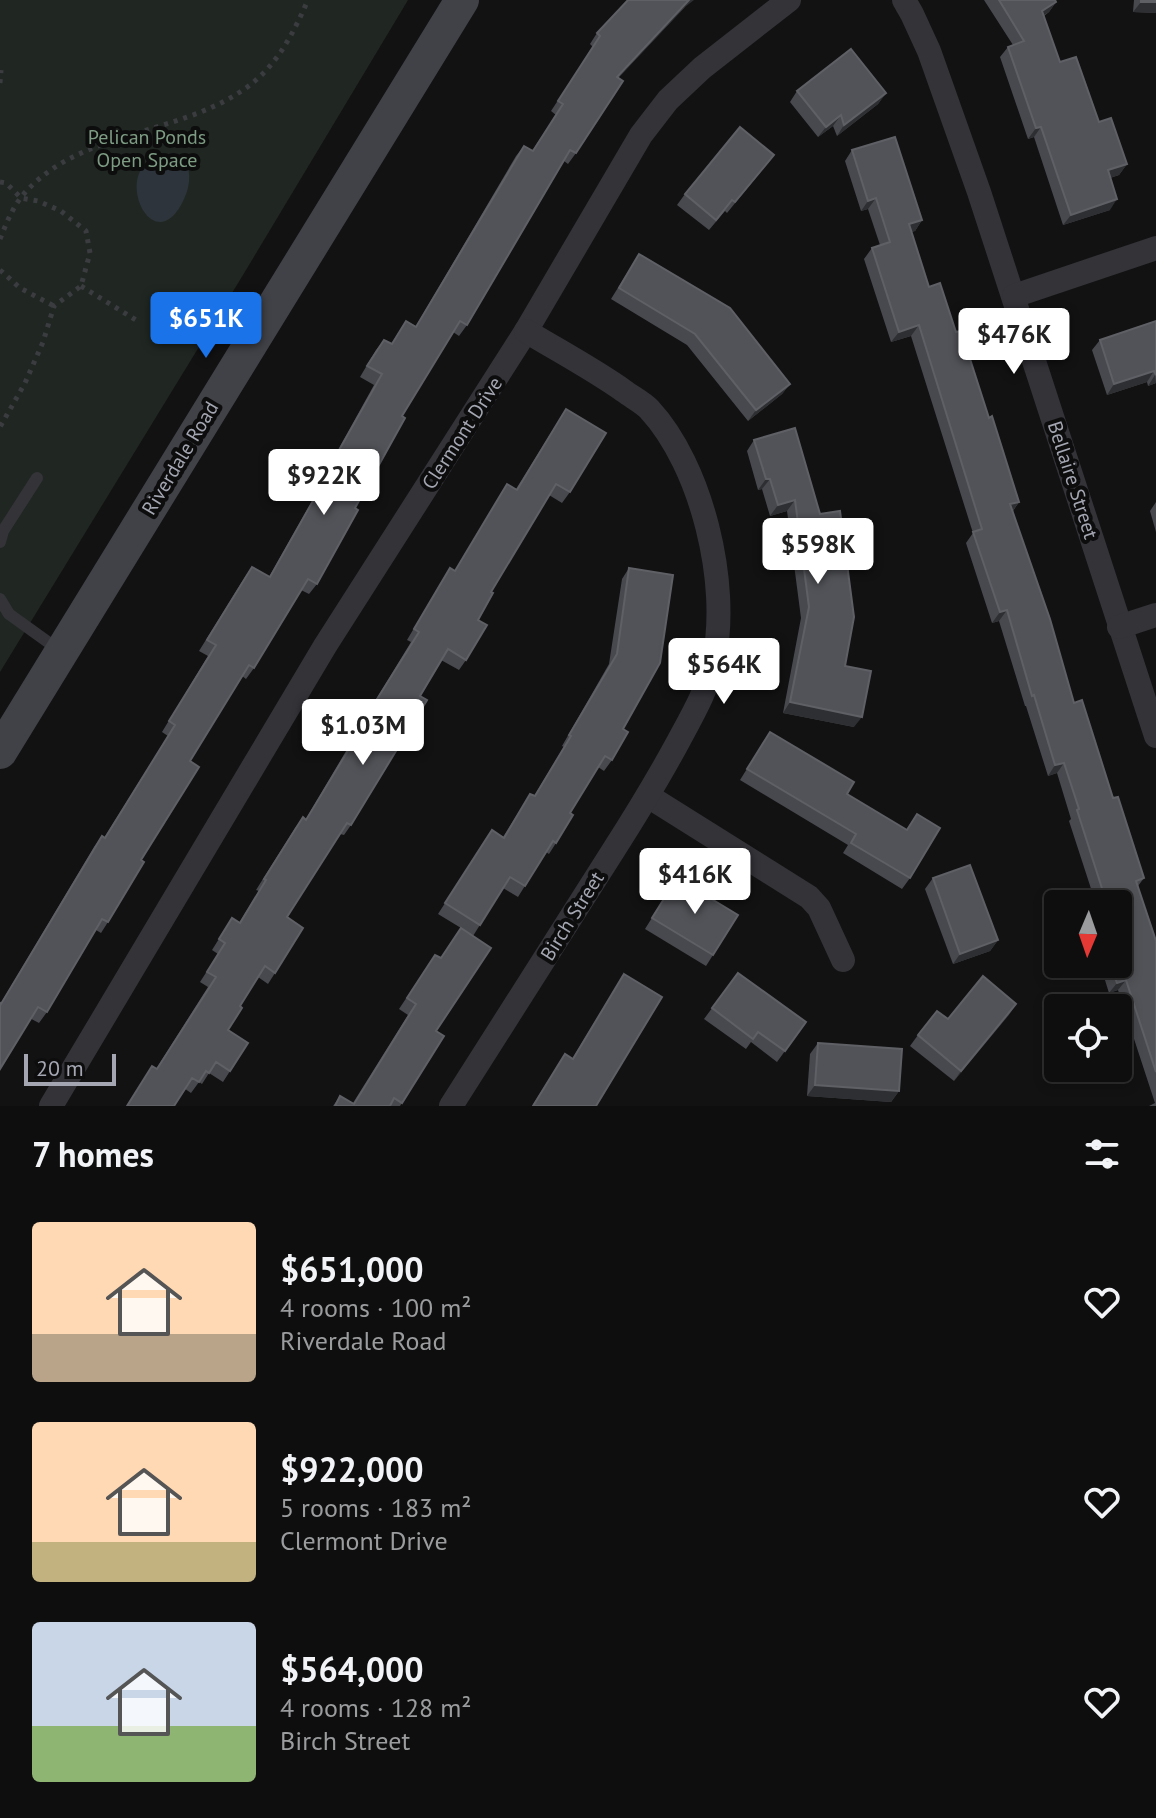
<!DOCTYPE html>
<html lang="en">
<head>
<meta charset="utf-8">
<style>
	body { margin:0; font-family:"PT Sans",sans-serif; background:#1c1c1c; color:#f1f3f6; height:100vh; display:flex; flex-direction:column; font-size:30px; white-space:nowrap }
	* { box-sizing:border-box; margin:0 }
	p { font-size:26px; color:#9b9c9e }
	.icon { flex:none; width:44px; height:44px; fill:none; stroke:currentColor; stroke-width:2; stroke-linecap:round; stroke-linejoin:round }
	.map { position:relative; height:1106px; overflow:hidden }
	.details { display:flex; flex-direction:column; background:#0e0e0e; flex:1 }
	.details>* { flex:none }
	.needle { width:52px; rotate:182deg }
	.controls { position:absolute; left:1044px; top:890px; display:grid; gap:16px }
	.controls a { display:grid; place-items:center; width:88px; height:88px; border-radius:8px; background:#0e0e0e; box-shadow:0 4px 12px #0003,0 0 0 2px #2e2e2e; font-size:40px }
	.scale { position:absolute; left:24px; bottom:20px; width:92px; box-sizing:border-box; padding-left:8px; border:4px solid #a4a7b2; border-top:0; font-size:22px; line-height:28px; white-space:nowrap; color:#a4a7b2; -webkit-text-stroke:6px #0d0d0e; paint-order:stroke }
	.price { position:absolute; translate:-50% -68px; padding:0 18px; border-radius:8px; background:#fff; color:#222; font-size:26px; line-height:52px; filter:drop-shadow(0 2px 4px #0008) }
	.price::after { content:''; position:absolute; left:50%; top:48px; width:24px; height:18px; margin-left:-12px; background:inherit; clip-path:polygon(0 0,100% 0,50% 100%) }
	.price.current { background:#1a73e8; color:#fff }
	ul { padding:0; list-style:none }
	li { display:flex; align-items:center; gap:24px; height:200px; padding:0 32px }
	li span { display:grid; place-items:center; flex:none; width:224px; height:160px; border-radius:8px; color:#555 }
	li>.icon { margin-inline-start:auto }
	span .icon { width:96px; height:96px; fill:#fffc; stroke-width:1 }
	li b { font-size:34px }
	h2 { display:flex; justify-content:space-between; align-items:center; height:96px; padding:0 32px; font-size:34px }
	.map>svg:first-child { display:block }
	.green { fill:#202722 }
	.water { fill:#2e343c }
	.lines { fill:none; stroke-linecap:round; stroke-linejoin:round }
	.path { stroke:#3b3c40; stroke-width:5; stroke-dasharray:4 6; stroke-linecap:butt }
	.lane { stroke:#333338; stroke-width:12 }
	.street { stroke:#333338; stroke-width:24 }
	.secondary { stroke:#414247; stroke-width:34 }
	.wall { fill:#48494e }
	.shaded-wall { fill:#2e2f32 }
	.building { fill:#525358; stroke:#5f6066; stroke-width:2 }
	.labels { text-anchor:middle; stroke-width:8; stroke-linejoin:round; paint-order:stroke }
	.park-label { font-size:20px; fill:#7d9c83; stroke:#0d0d0e }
	.street-label { font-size:20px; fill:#a4a7b2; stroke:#0d0d0e }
</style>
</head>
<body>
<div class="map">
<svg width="1156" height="1106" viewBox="0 0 1156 1106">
	<rect width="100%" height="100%" fill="#121213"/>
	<polygon class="green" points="0,0 408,0 246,270 0,672"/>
	<path class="water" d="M 175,153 L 185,157 C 192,175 190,189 181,205 C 154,253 120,186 146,164 C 154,157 165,155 175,153 Z"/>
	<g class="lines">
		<g class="path">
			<polyline points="0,83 1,70"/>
			<polyline points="0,182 6,183 21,198 38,201 61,211 86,231 90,253 81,286 54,306 43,342 25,383 0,427"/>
			<path d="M 0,239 C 6,224 12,209 22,196 C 77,131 173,136 240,92 C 275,70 292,36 308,0"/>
			<polyline points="0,270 20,288 54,306"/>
			<polyline points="81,286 136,320"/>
		</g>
		<g class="lane">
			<polyline points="0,542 3,531 37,478"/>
			<polyline points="0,599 9,614 59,650"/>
		</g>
		<g class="street">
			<polyline points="904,0 912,14 929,51 979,192 1156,736"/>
			<polyline points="1014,296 1156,248"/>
			<polyline points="1119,627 1156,615"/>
			<polyline points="648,796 809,897 819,908 843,960"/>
			<polyline points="51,1106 325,646 526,331 641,135 668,100 702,68 789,0"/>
			<path d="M 451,1106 C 505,1021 559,936 613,851 C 636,815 658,779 678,742 C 692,716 708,689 714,659 C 730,584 702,466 649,409 C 642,402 632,397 624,391 C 593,369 559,351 526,331"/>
		</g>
		<polyline class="secondary" points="0,752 462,0"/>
	</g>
	<g class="wall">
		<polygon points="984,0 1055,0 1056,2 1049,12 1044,16 1060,62 1127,164 1119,175 1110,178 1110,210 1063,225 1034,137 1028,139 1000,57 1008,47 1013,45"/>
		<polygon points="1134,0 1156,0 1156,13 1133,12"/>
		<polygon points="685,7 618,78 576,153 568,164 564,161 467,325 459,336 453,332 402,416 317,584 309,594 301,590 254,668 246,679 242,676 190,761 108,922 101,933 96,930 47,1012 39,1023 1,1003 94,847 102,836 104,838 168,736 162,732 208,656 199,651 245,577 252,567 269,577 320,487 318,486 374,385 360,377 376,350 384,340 391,344 406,321 416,326 516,156 524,146 532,151 556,115 551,111 593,47 590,44 597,33"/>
		<polygon points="797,91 886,93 878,104 837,136 833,126 818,137 790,102"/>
		<polygon points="852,150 922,220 915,231 911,232 929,287 956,332 989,418 1019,502 1013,511 1074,703 1144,878 1138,886 1156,941 1156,1106 1149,1106 1155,1103 1118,990 1109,993 1100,964 1118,964 1118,904 1096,904 1069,821 1071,819 1057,773 1048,776 1026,706 1025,706 999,621 992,623 966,543 973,533 911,336 891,342 864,259 872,248 880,245 868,209 861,211 845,161"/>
		<polygon points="766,165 727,213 725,211 709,230 677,205 685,194"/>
		<polygon points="639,254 790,384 782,394 748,421 687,345 611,299"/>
		<polygon points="1156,321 1156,383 1148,386 1147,382 1107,395 1092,350 1100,340"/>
		<polygon points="566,409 570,492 562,503 549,495 491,592 478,620 466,660 459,670 441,660 420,696 351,825 344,835 340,834 287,917 275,973 268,984 258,977 240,1006 228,1030 248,1043 223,1082 209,1073 202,1084 199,1082 191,1093 156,1069 208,987 200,982 218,954 212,950 232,918 239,923 259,891 256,890 295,828 303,817 306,819 356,734 355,734 411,642 407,640 443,579 450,568 455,571 507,484 516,489"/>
		<polygon points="795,428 845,666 854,727 783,713 801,618 787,511 770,516 762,489 758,490 747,451 754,440"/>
		<polygon points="1156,502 1156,532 1150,511"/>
		<polygon points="629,568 623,729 612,760 604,771 598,767 570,813 556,843 549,854 546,852 518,897 503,888 473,936 436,1031 444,1036 400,1106 333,1106 340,1096 353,1103 408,1015 399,1009 435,955 441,958 461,928 438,914 492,830 503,837 530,794 534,796 564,747 562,746 609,664 622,579"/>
		<polygon points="770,732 847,794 906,830 917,814 910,878 902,889 843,853 848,845 740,780"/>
		<polygon points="677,878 713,955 706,966 645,929"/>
		<polygon points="933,878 998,940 990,951 953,964 925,889"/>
		<polygon points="738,973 806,1022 777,1062 751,1042 746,1049 704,1019"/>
		<polygon points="624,974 596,1106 532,1106 565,1054 572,1059"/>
		<polygon points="1016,1004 954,1081 910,1046 918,1035 948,1019"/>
		<polygon points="818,1043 899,1091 891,1102 807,1096 810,1054"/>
	</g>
	<g class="shaded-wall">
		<polygon points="689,0 694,0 685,7 609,88 617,77"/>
		<polygon points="1056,2 1049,12 1034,21 1042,11"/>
		<polygon points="1141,2 1156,2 1156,13 1133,12"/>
		<polygon points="886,93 878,104 837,136 844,125"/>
		<polygon points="841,115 833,126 818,137 826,127"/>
		<polygon points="1041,127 1034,137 1028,139 1036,128"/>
		<polygon points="1127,164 1119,175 1100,181 1108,170"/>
		<polygon points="876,198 868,209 861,211 868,201"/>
		<polygon points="1117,199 1110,210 1063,225 1071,215"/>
		<polygon points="922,220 915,231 901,235 909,224"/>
		<polygon points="919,325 911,336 891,342 899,332"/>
		<polygon points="1154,371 1147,382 1107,395 1114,384"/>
		<polygon points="1155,375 1156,383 1148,386"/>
		<polygon points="790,384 782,394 748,421 756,410"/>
		<polygon points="766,479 770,479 762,489 758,490"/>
		<polygon points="795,500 787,511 770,516 778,505"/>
		<polygon points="1019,502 1011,513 1010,504"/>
		<polygon points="1007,610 999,621 992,623 1000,612"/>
		<polygon points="790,702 862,717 854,727 783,713"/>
		<polygon points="1064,763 1057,773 1048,776 1055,765"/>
		<polygon points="998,940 990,951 953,964 960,954"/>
		<polygon points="1126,980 1118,990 1109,993 1117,983"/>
		<polygon points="1016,1004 1009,1015 954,1081 961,1071"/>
		<polygon points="815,1085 899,1091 891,1102 807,1096"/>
	</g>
	<g class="building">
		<polygon points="628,0 689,0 617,77 623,81 576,153 570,150 467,325 460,321 402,416 405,418 355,508 358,510 317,584 308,579 254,668 249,665 190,761 199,767 141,860 144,862 108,922 102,919 47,1012 38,1007 0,1069 0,1003 1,1004 102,836 105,838 175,725 169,721 216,645 207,640 252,567 270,577 327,476 325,475 382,374 367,366 384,340 392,344 406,321 416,327 524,146 533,151 563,104 558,101 600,36 597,33"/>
		<polygon points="999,0 1055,0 1056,2 1042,11 1060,62 1076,57 1099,122 1111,118 1127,164 1108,170 1117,199 1071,215 1041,127 1036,128 1008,47 1024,41"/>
		<rect x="1141" y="0" width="15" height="2"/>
		<polygon points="851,49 886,93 844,125 841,115 826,127 797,91"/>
		<polygon points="740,127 774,155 735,202 732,200 716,220 685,194"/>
		<polygon points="895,137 922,220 909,224 929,287 940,283 956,332 961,331 989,418 992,416 1019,502 1010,504 1050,619 1074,703 1082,700 1113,798 1118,797 1144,878 1136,881 1156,941 1156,1072 1126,980 1117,983 1110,964 1118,964 1118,904 1107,904 1077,810 1079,809 1064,763 1055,765 1034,695 1032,696 1007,610 1000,612 973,532 982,529 919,325 899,332 872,248 890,242 876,198 868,201 852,150"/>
		<polygon points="639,254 730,308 790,384 756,410 695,334 619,288"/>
		<polygon points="1156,321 1156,375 1154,371 1114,384 1100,340"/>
		<polygon points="566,409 606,433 570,492 556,484 491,592 493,593 478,620 487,625 466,660 448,649 420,696 427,700 351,825 347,823 287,917 303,928 275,973 265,966 240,1006 242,1008 228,1030 248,1043 230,1071 216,1062 209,1073 206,1071 199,1082 192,1078 174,1106 127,1106 152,1066 157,1069 216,977 207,972 225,943 219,939 232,918 240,923 266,880 264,879 303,817 306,820 364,724 362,723 419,632 414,629 450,568 455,571 507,484 517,490"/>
		<polygon points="795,428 820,514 840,511 854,617 845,666 871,671 862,717 790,702 809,607 795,500 778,505 770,479 766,479 754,440"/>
		<polygon points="629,568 673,575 660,663 623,729 628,732 612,760 605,756 570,813 573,815 556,843 553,841 525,886 510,877 480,925 445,903 492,830 504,838 530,794 535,796 571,736 569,735 617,654"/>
		<polygon points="770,732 854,782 847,794 907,830 917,814 940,828 910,878 851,843 856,834 747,769"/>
		<polygon points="970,865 998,940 960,954 933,878"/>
		<polygon points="677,878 738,915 713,955 652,918"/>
		<polygon points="461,928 491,948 436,1031 444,1036 402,1103 394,1098 390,1106 335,1106 340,1096 354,1104 416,1004 407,998 435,955 441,958"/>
		<polygon points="738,973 806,1022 785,1051 758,1032 753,1039 712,1008"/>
		<polygon points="624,974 662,997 596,1106 533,1106 565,1054 573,1059"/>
		<polygon points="983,976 1016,1004 961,1071 918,1035 937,1011 948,1019"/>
		<polygon points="818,1043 902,1049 899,1091 815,1085"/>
	</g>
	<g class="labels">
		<g class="park-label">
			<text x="147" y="144">Pelican Ponds<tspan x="147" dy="23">Open Space</tspan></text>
		</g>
		<g class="street-label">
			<text transform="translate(462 433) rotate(-57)" y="7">Clermont Drive</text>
			<text transform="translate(180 458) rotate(-59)" y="7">Riverdale Road</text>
			<text transform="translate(1073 480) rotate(72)" y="7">Bellaire Street</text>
			<text transform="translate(572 916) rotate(-58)" y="7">Birch Street</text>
		</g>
	</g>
</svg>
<div class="controls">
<a><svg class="needle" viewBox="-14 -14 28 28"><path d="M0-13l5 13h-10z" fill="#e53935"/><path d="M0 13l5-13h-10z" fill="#9b9c9e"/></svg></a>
<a><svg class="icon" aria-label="locate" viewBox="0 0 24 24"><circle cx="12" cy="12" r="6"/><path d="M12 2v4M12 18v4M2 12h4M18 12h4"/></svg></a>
</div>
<div class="scale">20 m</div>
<b class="price current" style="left:206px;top:360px">$651K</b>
<b class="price" style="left:1014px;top:376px">$476K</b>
<b class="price" style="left:324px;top:517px">$922K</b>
<b class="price" style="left:818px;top:586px">$598K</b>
<b class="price" style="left:724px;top:706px">$564K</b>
<b class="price" style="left:363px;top:767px">$1.03M</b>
<b class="price" style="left:695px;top:916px">$416K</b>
</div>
<section class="details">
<h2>7 homes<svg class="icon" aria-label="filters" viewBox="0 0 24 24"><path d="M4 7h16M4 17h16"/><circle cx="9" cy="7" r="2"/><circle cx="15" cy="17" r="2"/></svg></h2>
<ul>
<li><span style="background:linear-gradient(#ffd9b3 70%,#b9a48a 0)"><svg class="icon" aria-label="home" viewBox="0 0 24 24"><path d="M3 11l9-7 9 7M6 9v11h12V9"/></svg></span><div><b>$651,000</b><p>4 rooms · 100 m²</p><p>Riverdale Road</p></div><svg class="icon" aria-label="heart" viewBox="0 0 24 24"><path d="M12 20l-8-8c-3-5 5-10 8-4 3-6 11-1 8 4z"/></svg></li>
<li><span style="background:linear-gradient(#ffd9b3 75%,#c2b280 0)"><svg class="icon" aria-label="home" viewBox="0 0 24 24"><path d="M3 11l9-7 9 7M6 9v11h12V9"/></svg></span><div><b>$922,000</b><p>5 rooms · 183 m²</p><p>Clermont Drive</p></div><svg class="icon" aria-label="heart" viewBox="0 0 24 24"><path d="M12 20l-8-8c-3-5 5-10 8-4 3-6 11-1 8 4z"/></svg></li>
<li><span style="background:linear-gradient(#c9d6e8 65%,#8fb573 0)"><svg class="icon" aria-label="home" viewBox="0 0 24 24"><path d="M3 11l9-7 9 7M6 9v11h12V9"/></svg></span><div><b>$564,000</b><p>4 rooms · 128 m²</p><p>Birch Street</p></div><svg class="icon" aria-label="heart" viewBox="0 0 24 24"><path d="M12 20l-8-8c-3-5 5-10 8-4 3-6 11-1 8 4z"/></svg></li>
</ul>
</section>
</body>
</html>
